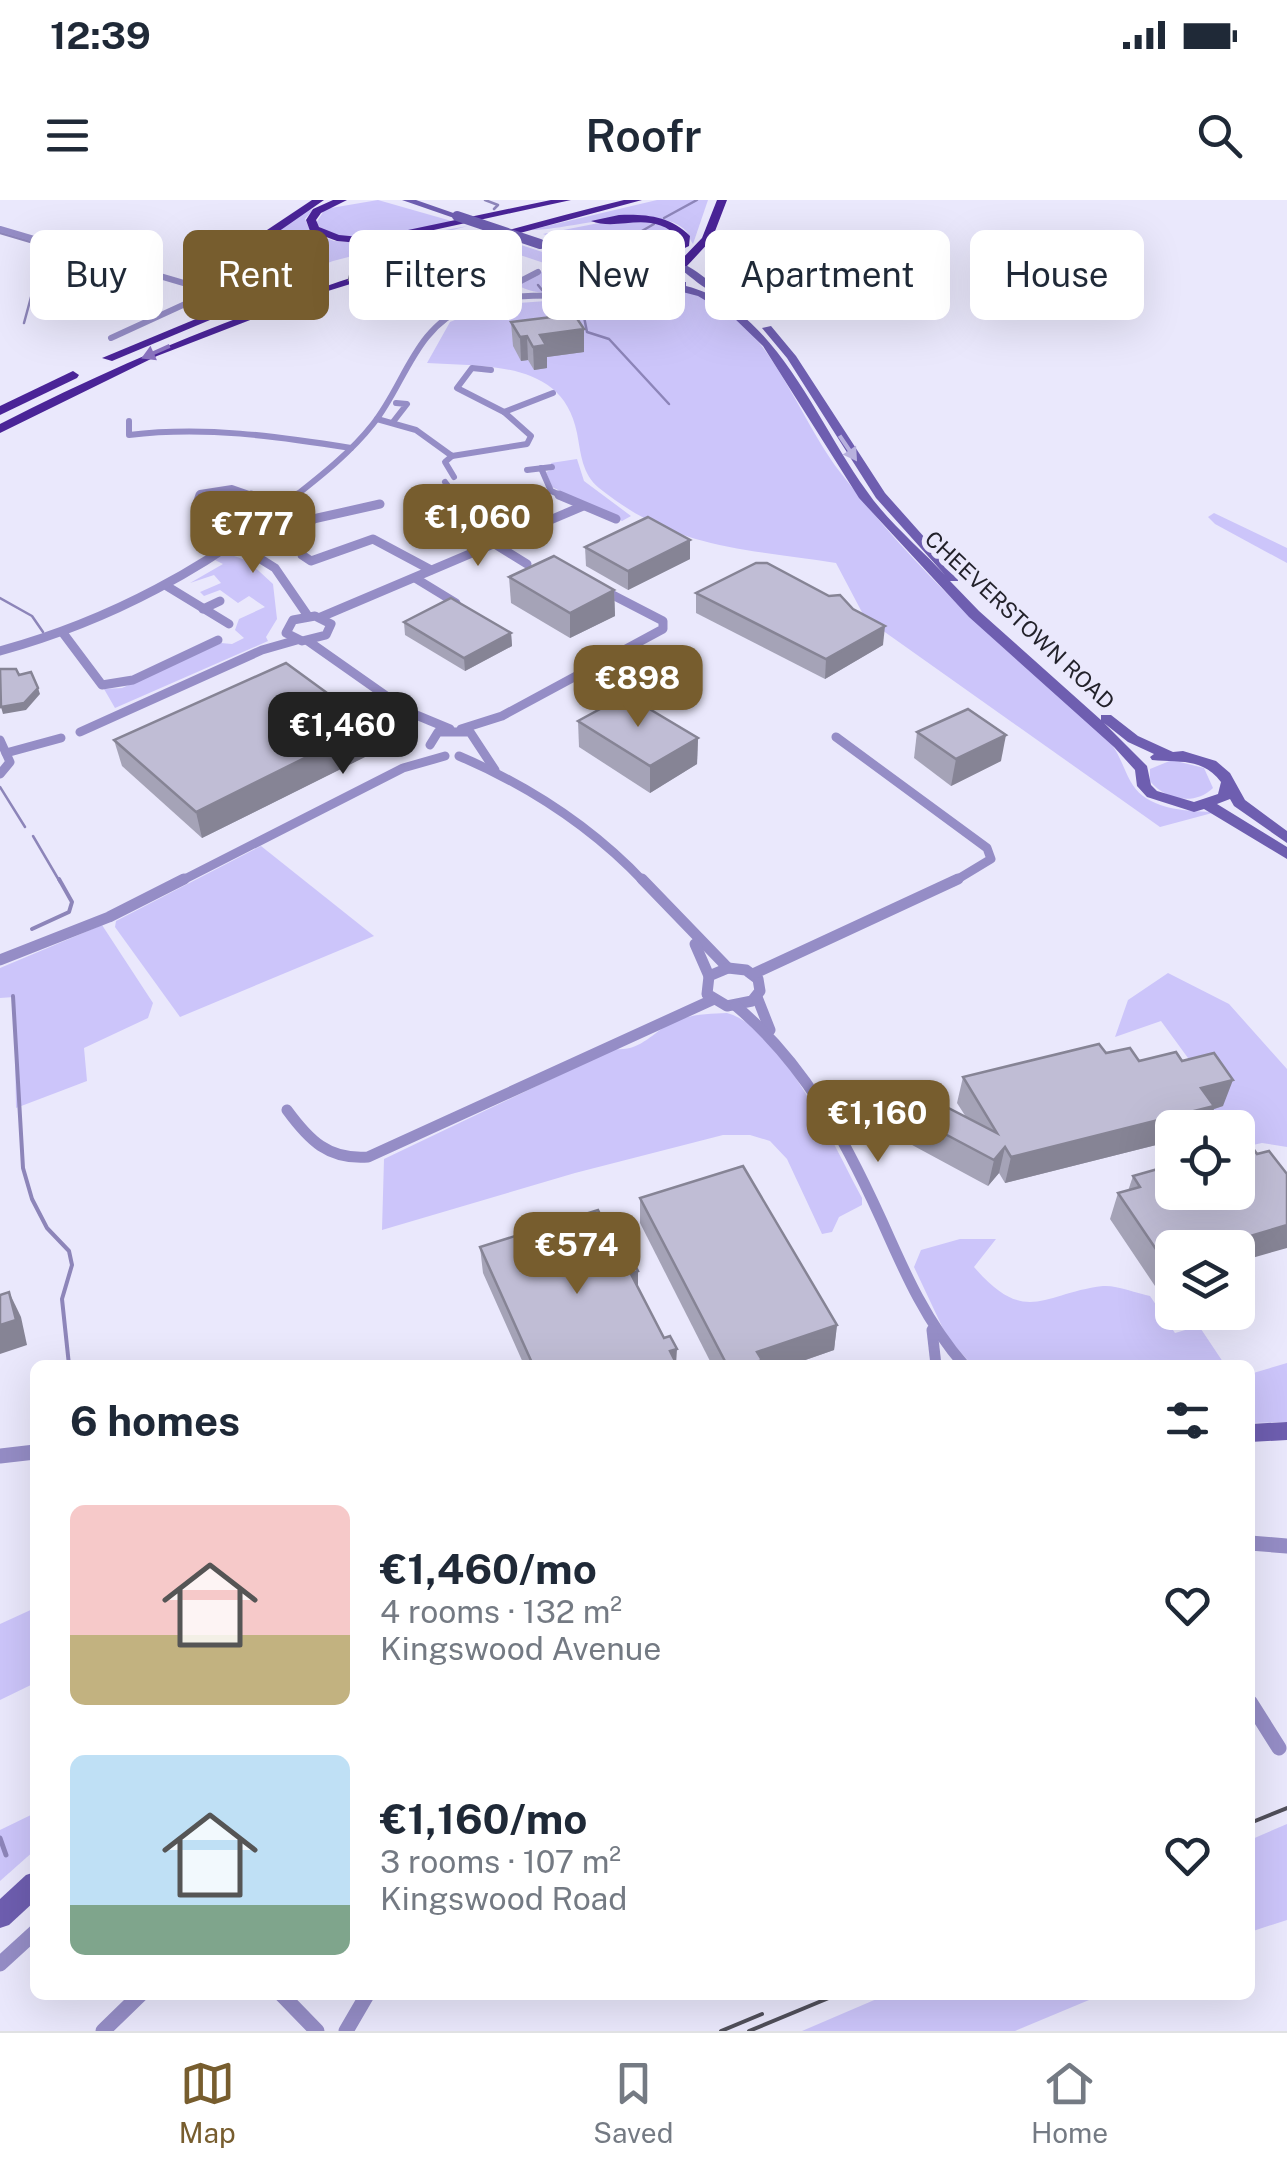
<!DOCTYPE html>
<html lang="en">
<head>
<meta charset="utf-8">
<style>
	body { margin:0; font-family:"Public Sans",sans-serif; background:#f2f2f3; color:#1f2937; height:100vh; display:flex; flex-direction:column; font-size:38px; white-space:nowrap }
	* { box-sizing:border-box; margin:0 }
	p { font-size:32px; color:#747a83 }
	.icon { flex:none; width:55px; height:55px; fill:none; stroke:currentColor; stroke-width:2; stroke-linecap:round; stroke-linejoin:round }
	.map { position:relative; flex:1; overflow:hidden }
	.side { position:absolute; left:30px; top:1160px; width:1225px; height:640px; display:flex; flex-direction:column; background:#fff; border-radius:15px; box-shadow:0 10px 40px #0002 }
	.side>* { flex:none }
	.banner { position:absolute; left:30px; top:30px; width:1228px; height:90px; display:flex; gap:20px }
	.fabs { position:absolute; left:1155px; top:910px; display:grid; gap:20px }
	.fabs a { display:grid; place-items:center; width:100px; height:100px; border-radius:15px; background:#fff; box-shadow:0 10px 40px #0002; font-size:50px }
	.price { position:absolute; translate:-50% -85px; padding:0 22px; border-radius:20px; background:#775d2e; color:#fff; font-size:32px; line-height:65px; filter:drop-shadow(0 2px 5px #0008) }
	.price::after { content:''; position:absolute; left:50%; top:60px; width:30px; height:22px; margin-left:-15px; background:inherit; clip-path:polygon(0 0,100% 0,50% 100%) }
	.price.selected { background:#222; color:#fff }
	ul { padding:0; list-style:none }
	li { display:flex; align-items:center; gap:30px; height:250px; padding:0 40px }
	li span { display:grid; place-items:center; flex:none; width:280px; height:200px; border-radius:15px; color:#555 }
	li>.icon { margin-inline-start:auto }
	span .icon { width:120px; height:120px; fill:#fffc; stroke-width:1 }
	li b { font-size:42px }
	h2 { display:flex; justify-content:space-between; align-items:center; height:120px; padding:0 40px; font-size:42px }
	.chip { padding:0 35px; border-radius:15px; background:#fff; box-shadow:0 10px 40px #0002; font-size:35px; line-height:90px }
	.chip.selected { background:#775d2e; color:#fff }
	.status { display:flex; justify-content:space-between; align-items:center; height:70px; padding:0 50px; background:#fff; direction:ltr }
	.status svg { height:28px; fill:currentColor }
	header { display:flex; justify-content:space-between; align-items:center; height:130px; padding:0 40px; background:#fff; font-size:45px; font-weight:600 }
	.dock { display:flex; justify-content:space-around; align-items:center; height:140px; border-top:2px solid #e0e1e3; background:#fff; font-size:28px; color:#747a83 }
	.dock a { display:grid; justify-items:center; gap:5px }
	.dock .selected { color:#775d2e }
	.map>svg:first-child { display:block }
	.green { fill:#ccc5fa }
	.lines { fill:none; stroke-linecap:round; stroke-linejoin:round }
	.stream-far2 { stroke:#8d85b9; stroke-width:2.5 }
	.stream-far1 { stroke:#8d85b9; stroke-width:4 }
	.stream { stroke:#8d85b9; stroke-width:5 }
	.minor-tunnel { stroke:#c2c0d2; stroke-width:9; stroke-dasharray:9 4; stroke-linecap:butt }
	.minor-far3 { stroke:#958dc6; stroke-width:6 }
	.minor-far2 { stroke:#958dc6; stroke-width:9 }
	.minor-far1 { stroke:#958dc6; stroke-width:11 }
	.minor { stroke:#958dc6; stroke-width:15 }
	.secondary { fill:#6e5eb0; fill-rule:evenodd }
	.trunk { fill:#4a2497; fill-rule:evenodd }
	.tram { stroke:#504f5a; stroke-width:4 }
	.secondary-bridge { stroke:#6e5eb0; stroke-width:10 }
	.wall { fill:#a5a3b7 }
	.shaded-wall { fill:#868495 }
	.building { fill:#c0bdd5; stroke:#868495; stroke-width:2.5 }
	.oneway { fill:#8a72bf }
	.oneway2 { fill:#b8b1de }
	.labels { text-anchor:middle; stroke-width:10; stroke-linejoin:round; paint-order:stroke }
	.far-street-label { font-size:22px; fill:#23222b; stroke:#eae8fc }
</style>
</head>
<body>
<div class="status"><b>12:39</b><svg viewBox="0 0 49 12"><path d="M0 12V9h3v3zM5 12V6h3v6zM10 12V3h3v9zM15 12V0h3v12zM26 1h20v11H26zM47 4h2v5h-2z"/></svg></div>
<header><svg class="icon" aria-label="menu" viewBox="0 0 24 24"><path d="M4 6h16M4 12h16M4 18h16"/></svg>Roofr<svg class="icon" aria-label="search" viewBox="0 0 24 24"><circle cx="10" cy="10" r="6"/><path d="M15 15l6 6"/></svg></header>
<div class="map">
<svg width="1287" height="1831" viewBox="0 0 1287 1831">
	<rect width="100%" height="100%" fill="#eae8fc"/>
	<g class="green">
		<path d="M 378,0 L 455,22 C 417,30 346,58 316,23 L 325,9 Z"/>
		<path d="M 657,0 L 708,0 L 693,44 C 690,40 689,36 687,32 C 660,0 566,31 530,30 Z"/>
		<polygon points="309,9 313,10 305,19 311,32 334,41 371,43 468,26 333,61 193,114 241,84 273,35"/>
		<path d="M 609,21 C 634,22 669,16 681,43 C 641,70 586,47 543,34 Z"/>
		<path d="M 512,42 L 594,69 L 605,75 L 608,82 C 584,94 540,99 517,85 L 553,66 L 493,46 Z"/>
		<path d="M 661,63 L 678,67 L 683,76 C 668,89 640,88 626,74 L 638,65 Z"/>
		<path d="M 687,91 C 768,114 793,210 840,272 C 886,332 938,387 994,439 C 1031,473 1073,504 1108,540 C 1124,557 1125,583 1143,596 C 1164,611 1191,611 1216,612 L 1160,627 L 865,418 L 836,363 C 743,348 676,350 599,288 C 582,274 581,254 577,233 C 563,160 486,167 427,163 L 450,122 L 491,105 Z"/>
		<polygon points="577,259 584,281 631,316 622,321 552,287 546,272 553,269 551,263"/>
		<polygon points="235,291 271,305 235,331 225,329 222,319 229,310 202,301 210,292"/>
		<polygon points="1214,313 1287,348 1287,363 1215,324 1208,317"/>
		<polygon points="226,353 248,361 273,384 277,419 266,437 268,441 115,508 104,489 122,488 221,443 232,444 244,438 235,430 239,419 265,407 249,396 238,403 220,390 204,396 200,392 221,383 214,375 190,383 223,364 215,360"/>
		<path d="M 1172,560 L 1204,568 L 1213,588 C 1195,606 1165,600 1150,581 L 1150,569 Z"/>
		<polygon points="261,646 374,736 180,817 115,727 116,721"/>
		<polygon points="102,725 153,803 148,818 84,848 87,881 16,908 14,797 0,798 0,768"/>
		<polygon points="1168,773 1229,804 1287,869 1287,947 1262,943 1239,948 1238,928 1201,927 1192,914 1223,906 1161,821 1115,837 1128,800"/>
		<path d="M 727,813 C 782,828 835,948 862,998 L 862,1005 L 839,1017 L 832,1032 L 822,1034 L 787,959 L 770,941 L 750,935 L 723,935 L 575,973 L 382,1030 L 384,959 L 614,849 C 640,852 652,833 671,823 C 689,814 708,814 727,813 Z"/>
		<path d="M 960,1039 L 996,1039 L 974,1067 C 1026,1127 1043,1093 1103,1086 C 1117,1085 1136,1093 1150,1096 L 1175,1133 L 1199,1126 L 1225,1165 L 972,1165 L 947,1137 L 914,1067 L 921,1050 Z"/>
		<polygon points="1287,1163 1287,1222 1250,1223 1250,1174"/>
		<polygon points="35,1408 35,1483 0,1500 0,1424"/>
		<polygon points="35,1613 35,1650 0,1681 0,1630"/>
		<polygon points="1287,1624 1287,1720 1250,1732 1250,1640"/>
		<polygon points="886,1795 1101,1795 1015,1831 802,1831"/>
	</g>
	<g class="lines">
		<g class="stream-far2">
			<polyline points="485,0 498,5 494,9"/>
			<polyline points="664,18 697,0"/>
			<polyline points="0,33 41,45"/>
			<polyline points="491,47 507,53"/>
			<polyline points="614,47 654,24"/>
			<polyline points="538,85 542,90"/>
			<polyline points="584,117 587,132 609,139 669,204"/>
			<polyline points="24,123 37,75 52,48 45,46"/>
			<polyline points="0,398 32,416 43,432"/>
			<polyline points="0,587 25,627"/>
			<polyline points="33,636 60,682"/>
		</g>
		<g class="stream-far1">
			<polyline points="32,729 69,712 72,702 59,679"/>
			<polyline points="13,796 23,968 32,999 47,1028 69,1051 72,1065 62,1099 69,1165"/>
		</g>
		<polyline class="stream" points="0,1638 6,1655"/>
		<polyline class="minor-tunnel" points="289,311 299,314"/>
		<g class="minor-far3">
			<polyline points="0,29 204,89 196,99 111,138"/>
			<polyline points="468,61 514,84"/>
			<polyline points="445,74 486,70"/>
			<polyline points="511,86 538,72"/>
			<polyline points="504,212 553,193"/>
			<polyline points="377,219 416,230 452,256 527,244 531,236 504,212 457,188 472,168 491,170"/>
			<path d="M 129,221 L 129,235 C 204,226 276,236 351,248"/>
			<polyline points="393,222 407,204 396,203"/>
			<polyline points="452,256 445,262 454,277"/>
			<polyline points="541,268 551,291 565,297"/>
			<polyline points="527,270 552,267"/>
			<polyline points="445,282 456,297"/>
			<polyline points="454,296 473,292"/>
			<polyline points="199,297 200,293 232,288 258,297"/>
			<path d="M 294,297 C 322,275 351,252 373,224 C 405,184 415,127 467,107 C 524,85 590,104 649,89"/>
		</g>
		<g class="minor-far2">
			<polyline points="200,295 197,304 215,313"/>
			<polyline points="251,295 283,306"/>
			<polyline points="454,295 469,315 509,340"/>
			<polyline points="559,295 616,319"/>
			<polyline points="454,296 461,295"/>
			<polyline points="307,328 313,319 380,304"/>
			<polyline points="232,341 275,368 308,416"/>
			<polyline points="493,343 527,364"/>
			<polyline points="302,355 311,361 373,339 431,370"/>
			<polyline points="415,378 456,403"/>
			<polyline points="165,385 229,424"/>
			<polyline points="203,409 220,401"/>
			<polygon points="315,416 331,424 326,435 302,441 286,433 293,420"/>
			<polyline points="321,417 583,306"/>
			<polyline points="63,433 102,485 133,480 218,440"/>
			<polyline points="308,441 409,512 450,529"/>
			<path d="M 0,451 C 112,420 207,368 298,295"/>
			<polyline points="461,529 502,516 663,429 663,421 603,390"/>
			<polyline points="80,532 262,450 297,440"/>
			<polyline points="836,537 987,648 991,659 953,682"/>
			<polyline points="0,540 10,562 0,574"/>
			<polyline points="430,545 438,532 470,532 495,570"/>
			<polyline points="6,553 61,538"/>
			<path d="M 459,556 C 529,586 592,627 644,682"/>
			<polyline points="179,682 403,568 445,556"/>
		</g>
		<g class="minor-far1">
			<polyline points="642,679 728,768"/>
			<polyline points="695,744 709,776"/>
			<polyline points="0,760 109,717 184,679"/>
			<polygon points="728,768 746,770 758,779 760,791 752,801 727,806 707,794 709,776"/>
			<polyline points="753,774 958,679"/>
			<polyline points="757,797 770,830"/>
			<path d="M 736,806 C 805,864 844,938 881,1019 C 904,1071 926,1122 964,1165"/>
			<path d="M 287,910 C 309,940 328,960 368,957 L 712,800"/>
			<polyline points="932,1130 936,1165"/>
		</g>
		<g class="minor">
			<polyline points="0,1256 35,1252"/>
			<polyline points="1250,1343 1287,1346"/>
			<polyline points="1250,1502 1279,1548"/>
			<polyline points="0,1764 35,1732"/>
			<polyline points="282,1795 317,1831"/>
			<polyline points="103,1831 140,1795"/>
			<polyline points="346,1831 367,1795"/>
		</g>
		<g class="secondary">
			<polygon points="402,0 416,0 462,16 454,18"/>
			<path d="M 537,42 L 620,70 C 656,36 691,67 721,90 L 721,94 C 693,92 667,33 626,75 C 647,90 663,82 686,82 L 686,86 C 775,108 816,221 866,290 C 887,321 919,347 945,375 L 876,298 L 787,158 L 762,128 L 771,126 L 796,156 L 885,293 L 958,375 L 958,381 L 950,381 L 979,411 L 1101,520 L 1101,515 L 1111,515 L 1138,536 L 1173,552 L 1183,551 L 1216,561 L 1230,573 L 1245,600 L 1287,631 L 1287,643 L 1234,606 L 1230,599 L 1217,604 L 1287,647 L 1287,659 L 1204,609 L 1194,612 L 1147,597 L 1137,586 L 1135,570 L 1114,547 L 969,417 L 859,298 L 763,146 L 733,117 L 698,96 L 671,89 L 657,92 L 632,88 L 612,73 L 537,46 ZM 1104,523 L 1128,542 L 1154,554 L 1150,557 L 1152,560 C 1179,563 1202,557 1221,582 L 1218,594 L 1194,602 L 1157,591 L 1151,585 L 1147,566 Z"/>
			<polygon points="1287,1222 1287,1240 1250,1242 1250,1224"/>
			<polygon points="35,1672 35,1701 9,1725 0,1728 0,1699 26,1675"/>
		</g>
		<g class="trunk">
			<polygon points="312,0 324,0 275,34 250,76 209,107 201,107 201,103 242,72 267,30"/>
			<polygon points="333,0 347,0 321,13 316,20 319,27 339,35 370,38 551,0 571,0 370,44 337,41 310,31 306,20 313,9"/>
			<path d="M 624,0 L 642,0 L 476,45 L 315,95 L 157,156 L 0,233 L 0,224 C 201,120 406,54 624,0 Z"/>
			<polygon points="717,0 727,0 712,39 687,66 679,66 679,62 702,38"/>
			<path d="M 619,15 C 646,14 670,16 690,36 L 689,46 L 658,61 L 650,61 L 650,57 L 679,44 L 680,39 C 651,8 620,32 591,21 Z"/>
			<polygon points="275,86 279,87 279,91 112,161 102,158"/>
			<polygon points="73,171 79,175 77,178 0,215 0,206"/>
		</g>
		<g class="tram">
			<polyline points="1250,1623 1287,1608"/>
			<polyline points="721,1831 762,1814"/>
			<polyline points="749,1831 836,1795"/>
		</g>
		<polyline class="secondary-bridge" points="457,16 540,44"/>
	</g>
	<g class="wall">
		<polygon points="376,54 379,88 373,114 353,114 349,80"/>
		<polygon points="415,58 418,88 416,112 401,112 397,82"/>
		<polygon points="546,108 584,152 547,157 547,168 534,170 528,160 521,161 513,146 511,122 547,118"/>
		<polygon points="585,347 690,359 628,390 586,366"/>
		<polygon points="509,377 614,390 615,416 570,438 511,403"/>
		<polygon points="696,393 883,445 825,479 696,413"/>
		<polygon points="404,422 511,433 512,446 465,471 405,435"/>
		<polygon points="578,521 698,538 697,564 650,593 579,547"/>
		<polygon points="371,525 375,552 202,638 122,566 114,540"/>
		<polygon points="917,532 1001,561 951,586 914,558"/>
		<polygon points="1139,861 1182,861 1223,906 1214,909 1172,928 1172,941 1005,983 999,973 988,986 877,926 881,900 966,917 957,903 963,877"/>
		<polygon points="1257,954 1155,1086 1110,1019 1118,993 1128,991 1133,976"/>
		<polygon points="640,998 837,1125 834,1150 791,1165 712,1165 640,1023"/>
		<polygon points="480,1047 620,1053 638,1071 638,1088 677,1165 524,1165 483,1073"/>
	</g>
	<g class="shaded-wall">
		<polygon points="376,54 379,88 373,114 369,80"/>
		<polygon points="415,58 418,88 416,112 414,82"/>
		<polygon points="584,129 584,152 547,157 547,168 534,170 533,147 540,135"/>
		<polygon points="527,136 528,160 521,161 520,137"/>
		<polygon points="690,340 690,359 628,390 628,371"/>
		<polygon points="614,390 615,416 570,438 570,413"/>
		<polygon points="885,426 883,445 825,479 826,459"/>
		<polygon points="511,433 512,446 465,471 464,458"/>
		<polygon points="38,488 40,494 26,510 3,514 1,507"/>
		<polygon points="371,525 375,552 202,638 196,612"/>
		<polygon points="1006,535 1001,561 951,586 956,559"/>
		<polygon points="698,538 697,564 650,593 650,566"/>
		<polygon points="1233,880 1223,906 1214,909 1207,928 1172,928 1172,941 1005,983 1011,957 1201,888"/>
		<polygon points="1005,947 999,973 988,986 994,960"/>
		<polygon points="1287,1025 1287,1048 1238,1062 1238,1048 1210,1048"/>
		<polygon points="1172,1058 1172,1081 1155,1086 1164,1061"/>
		<polygon points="638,1071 638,1097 631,1074"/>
		<polygon points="9,1092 21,1117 27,1145 0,1154 0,1125"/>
		<polygon points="837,1125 834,1150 791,1165 750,1165 757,1152"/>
		<polygon points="677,1149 676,1165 670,1151"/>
	</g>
	<g class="building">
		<polygon points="376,54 369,80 349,80 354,59"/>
		<polygon points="403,58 415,58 414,82 397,82"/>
		<polygon points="568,105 584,129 540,135 546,145 533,147 527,136 520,137 511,122 552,117 546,108"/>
		<polygon points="648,317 690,340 628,371 585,347"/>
		<polygon points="554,356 614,390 570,413 509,377"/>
		<polygon points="756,363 767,363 829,396 840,395 853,409 885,426 826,459 696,393"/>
		<polygon points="451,398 511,433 464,458 404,422"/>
		<polygon points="286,463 371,525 196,612 114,540"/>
		<polygon points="0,469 16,469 19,475 31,472 38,488 24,503 1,507"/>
		<polygon points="626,495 698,538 650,566 578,521"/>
		<polygon points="968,509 1006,535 956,559 917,532"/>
		<polygon points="1099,844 1106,853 1130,848 1139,861 1176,852 1182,861 1214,853 1233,880 1201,888 1214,906 1011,957 1005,947 994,960 881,900 898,882 997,933 963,877"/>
		<polygon points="1250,944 1257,954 1269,951 1287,974 1287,1025 1210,1048 1172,1048 1172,1058 1164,1061 1118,993 1140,987 1133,976 1172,965 1172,992 1238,992 1238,947"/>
		<polygon points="743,966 837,1125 757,1152 762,1160 750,1165 727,1165 640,998"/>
		<polygon points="598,1010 620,1053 628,1051 638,1071 631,1074 664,1138 670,1136 677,1149 670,1151 677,1165 533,1165 480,1047"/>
		<polygon points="9,1092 16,1120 0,1125 0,1095"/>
	</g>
	<defs><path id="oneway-solid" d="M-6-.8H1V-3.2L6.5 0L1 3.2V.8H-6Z" transform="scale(2.5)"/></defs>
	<use class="oneway" href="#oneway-solid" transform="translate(156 152) rotate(156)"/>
	<use class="oneway2" href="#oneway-solid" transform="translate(848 248) rotate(56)"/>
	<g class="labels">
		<g class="far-street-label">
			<text transform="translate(1020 420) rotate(43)" y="8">CHEEVERSTOWN ROAD</text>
		</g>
	</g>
</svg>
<div class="fabs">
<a><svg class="icon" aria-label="locate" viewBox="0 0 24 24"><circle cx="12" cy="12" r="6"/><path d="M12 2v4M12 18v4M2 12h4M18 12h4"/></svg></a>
<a><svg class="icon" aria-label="layers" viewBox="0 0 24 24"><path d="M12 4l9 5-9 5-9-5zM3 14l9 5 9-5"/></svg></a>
</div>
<b class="price" style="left:478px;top:369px">€1,060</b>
<b class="price" style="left:253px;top:376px">€777</b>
<b class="price" style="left:638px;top:530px">€898</b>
<b class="price selected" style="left:343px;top:577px">€1,460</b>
<b class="price" style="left:878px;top:965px">€1,160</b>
<b class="price" style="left:577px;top:1097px">€574</b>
<div class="banner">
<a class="chip">Buy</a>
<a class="chip selected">Rent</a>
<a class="chip">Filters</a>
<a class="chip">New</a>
<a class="chip">Apartment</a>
<a class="chip">House</a>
</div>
<section class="side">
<h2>6 homes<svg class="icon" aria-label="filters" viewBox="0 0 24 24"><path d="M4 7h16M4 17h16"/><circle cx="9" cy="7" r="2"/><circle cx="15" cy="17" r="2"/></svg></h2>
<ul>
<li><span style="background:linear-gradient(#f6c9c9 65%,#c2b280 0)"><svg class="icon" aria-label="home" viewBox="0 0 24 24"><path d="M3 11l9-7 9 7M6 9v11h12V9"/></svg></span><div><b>€1,460/mo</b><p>4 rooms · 132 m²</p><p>Kingswood Avenue</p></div><svg class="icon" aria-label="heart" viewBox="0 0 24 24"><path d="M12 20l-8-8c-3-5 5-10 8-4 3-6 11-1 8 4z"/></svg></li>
<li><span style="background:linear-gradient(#bfe0f5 75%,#7fa58c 0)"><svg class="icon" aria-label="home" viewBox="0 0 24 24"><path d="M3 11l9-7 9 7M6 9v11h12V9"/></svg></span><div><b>€1,160/mo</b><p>3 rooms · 107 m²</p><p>Kingswood Road</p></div><svg class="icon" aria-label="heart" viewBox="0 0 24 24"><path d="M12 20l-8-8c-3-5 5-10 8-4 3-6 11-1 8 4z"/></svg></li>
</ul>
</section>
</div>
<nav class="dock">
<a class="selected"><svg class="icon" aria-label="map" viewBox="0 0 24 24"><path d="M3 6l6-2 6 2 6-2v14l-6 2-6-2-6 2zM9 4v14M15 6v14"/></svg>Map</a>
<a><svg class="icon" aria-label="saved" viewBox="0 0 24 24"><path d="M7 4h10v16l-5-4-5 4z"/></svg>Saved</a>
<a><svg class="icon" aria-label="home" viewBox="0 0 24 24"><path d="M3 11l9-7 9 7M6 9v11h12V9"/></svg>Home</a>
</nav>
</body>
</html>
